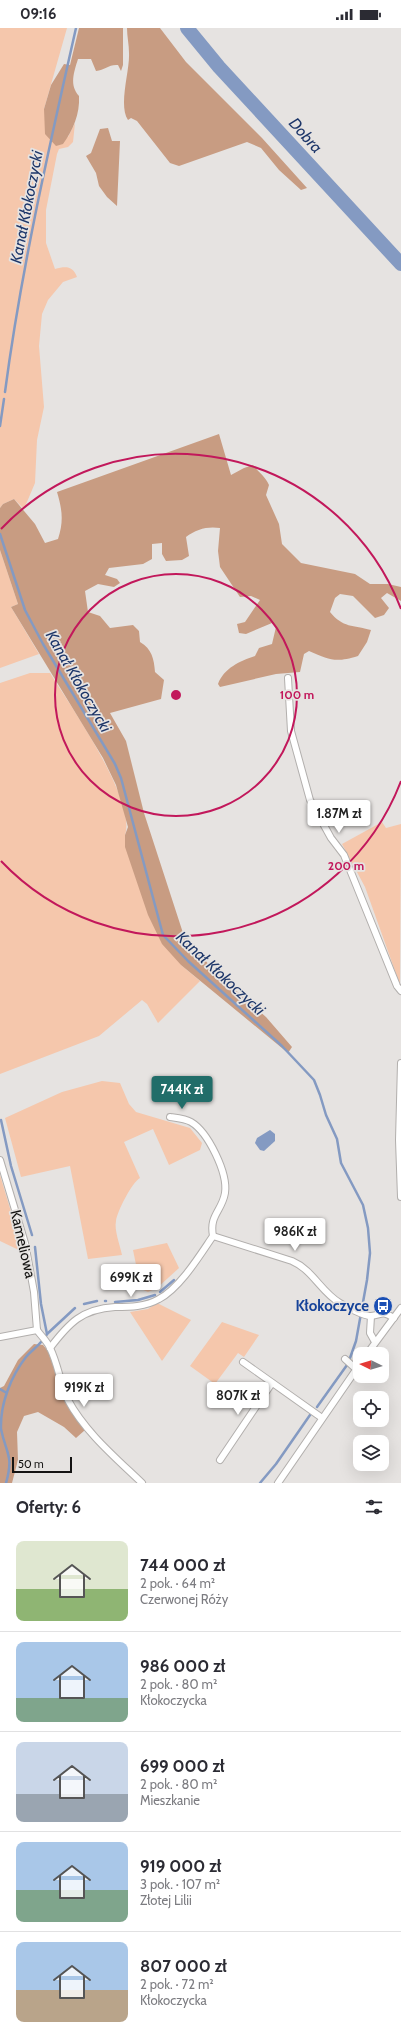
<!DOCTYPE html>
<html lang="pl">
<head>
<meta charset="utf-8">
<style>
	body { margin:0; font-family:Cabin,sans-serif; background:#f2f2f3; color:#2b2b33; height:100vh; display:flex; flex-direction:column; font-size:15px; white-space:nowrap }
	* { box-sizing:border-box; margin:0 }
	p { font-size:13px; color:#7c7c81 }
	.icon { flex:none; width:22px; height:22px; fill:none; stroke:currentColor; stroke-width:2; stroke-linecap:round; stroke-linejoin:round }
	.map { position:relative; height:1455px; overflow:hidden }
	.side { display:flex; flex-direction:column; background:#fff; flex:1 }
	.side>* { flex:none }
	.needle { width:26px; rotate:275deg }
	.controls { position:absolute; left:353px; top:1319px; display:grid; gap:8px }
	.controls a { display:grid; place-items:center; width:36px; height:36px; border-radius:8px; background:#fff; box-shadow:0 4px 16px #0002; font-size:20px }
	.scale { position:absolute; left:12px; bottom:10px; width:60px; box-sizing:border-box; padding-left:4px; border:2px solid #141312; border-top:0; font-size:11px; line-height:14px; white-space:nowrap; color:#141312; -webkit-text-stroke:3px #e6e3e1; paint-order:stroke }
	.price { position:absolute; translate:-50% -34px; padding:0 9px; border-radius:4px; background:#fff; color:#222; font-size:13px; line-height:26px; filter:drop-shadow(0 1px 2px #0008) }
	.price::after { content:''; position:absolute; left:50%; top:24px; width:12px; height:9px; margin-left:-6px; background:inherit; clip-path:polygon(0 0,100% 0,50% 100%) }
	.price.active { background:#216d69; color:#fff }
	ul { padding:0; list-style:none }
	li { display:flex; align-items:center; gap:12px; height:100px; padding:0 16px }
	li+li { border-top:1px solid #e1e1e2 }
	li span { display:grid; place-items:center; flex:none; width:112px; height:80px; border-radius:8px; color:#555 }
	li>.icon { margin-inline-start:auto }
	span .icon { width:48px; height:48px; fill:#fffc; stroke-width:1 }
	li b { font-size:17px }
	h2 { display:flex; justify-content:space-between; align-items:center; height:48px; padding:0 16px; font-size:17px }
	.status { display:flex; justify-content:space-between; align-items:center; height:28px; padding:0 20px; background:#fff; direction:ltr }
	.status svg { height:11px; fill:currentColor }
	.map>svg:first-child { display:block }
	.green { fill:#f5c7ac }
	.forest { fill:#c89c82 }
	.water { fill:#849ac2 }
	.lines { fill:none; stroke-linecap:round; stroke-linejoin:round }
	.stream { stroke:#849ac2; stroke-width:2.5 }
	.river { stroke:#849ac2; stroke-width:14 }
	.minor-casing { stroke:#b2afad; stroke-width:8 }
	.minor { stroke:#fff; stroke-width:6 }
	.ring { fill:none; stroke:#c2185b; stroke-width:2 }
	.labels { text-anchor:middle; stroke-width:3.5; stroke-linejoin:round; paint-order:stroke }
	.street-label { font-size:15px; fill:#141312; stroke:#e6e3e1 }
	.transit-label { font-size:15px; font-weight:bold; fill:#164399; stroke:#e6e3e1; text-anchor:end }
	.water-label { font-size:16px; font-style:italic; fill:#1d3669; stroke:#e6e3e1 }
	.centre { fill:#c2185b; stroke:#e6e3e1; stroke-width:2 }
	.ring-label { font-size:12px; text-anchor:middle; font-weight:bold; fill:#c2185b; stroke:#e6e3e1; stroke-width:3.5; stroke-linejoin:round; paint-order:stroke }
</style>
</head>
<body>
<div class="status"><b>09:16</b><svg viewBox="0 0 49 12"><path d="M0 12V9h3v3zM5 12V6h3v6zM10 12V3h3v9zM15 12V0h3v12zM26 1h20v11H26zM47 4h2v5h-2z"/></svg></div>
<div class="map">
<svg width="401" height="1455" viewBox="0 0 401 1455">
	<rect width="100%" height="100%" fill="#e6e3e1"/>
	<g class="green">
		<path d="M 0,0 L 67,0 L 44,81 L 68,109 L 75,95 L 73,114 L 68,119 L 59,121 L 57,126 L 46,182 L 46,215 L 55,241 C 66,238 73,238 77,249 L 63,254 L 48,272 L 42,286 L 39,318 L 44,379 L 37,412 L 35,455 L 24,481 L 14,471 L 3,476 L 0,480 Z"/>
		<polygon points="0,522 18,576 11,579 39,626 0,640"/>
		<path d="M 30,645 L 50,645 C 70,677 137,773 125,807 L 181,937 L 200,953 L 158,995 L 147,976 L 142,972 L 99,1008 L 0,1046 L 0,655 Z"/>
		<polygon points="382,794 386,800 401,796 400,954 399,954 365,859 342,816"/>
		<path d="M 102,1053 L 120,1055 L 129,1076 L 136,1084 L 190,1100 L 202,1115 L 200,1122 L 169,1137 L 153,1101 L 124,1114 L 140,1150 C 132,1154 117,1184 116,1193 C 114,1202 120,1217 122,1227 L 88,1231 L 70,1138 L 21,1149 L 5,1090 L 62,1064 Z"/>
		<polygon points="0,1147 23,1224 0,1213"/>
		<polygon points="167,1215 179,1240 157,1260 148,1264 141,1261 133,1222"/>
		<polygon points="157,1275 191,1292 162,1333 130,1284 148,1281"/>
		<polygon points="222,1294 259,1307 244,1329 238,1325 215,1356 190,1338"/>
	</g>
	<g class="forest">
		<path d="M 79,0 L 123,0 L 123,37 L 121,43 L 118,37 C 109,36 105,42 96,43 L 91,31 L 78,31 C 74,44 69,57 79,68 C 80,86 73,102 63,116 L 56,118 L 45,106 L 44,81 L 51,57 L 64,36 L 70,37 Z"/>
		<path d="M 127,0 L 160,0 L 186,34 L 262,110 L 307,160 L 301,162 L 279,142 L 261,120 L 247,114 L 179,138 L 170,135 L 137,93 L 131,90 L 128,92 C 118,77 130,43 129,25 C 129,17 127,8 127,0 Z"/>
		<polygon points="108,100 112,113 120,113 117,178 107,169 99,158 96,145 86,128 91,125 100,101"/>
		<path d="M 219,406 L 231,447 L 244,440 L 253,437 C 259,445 265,448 269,457 L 266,467 L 279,496 L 282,516 L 301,535 L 355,546 L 370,556 L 388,556 L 401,559 L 401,573 L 387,565 L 381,570 L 389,580 L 384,587 L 375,590 L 353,568 L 340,566 L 335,570 L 330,584 C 343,600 353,597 371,602 L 367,614 L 358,628 C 335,635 330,632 309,623 L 304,626 L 300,644 L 276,646 L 220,659 L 218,656 C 224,640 240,633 255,628 L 259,620 L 272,616 L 276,599 L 272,595 L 246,606 L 239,605 L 237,596 L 245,594 L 260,572 L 251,568 L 240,569 L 220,539 L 218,523 L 220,500 C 208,498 196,501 186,509 L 189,528 L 182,532 L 166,533 L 162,526 L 162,515 L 152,516 L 152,531 L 143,536 L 109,540 L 105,547 L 117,551 L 120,555 L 114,559 L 98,556 L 85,563 L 88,584 L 100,588 L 110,600 L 133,597 L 139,603 L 140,614 C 152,621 154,631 155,644 L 164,652 L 161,671 L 110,685 L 126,713 L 144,785 L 183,905 L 214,943 L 266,989 L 292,1019 L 288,1025 L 181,937 L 162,916 L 148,887 L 125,819 L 125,807 L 128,799 L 116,757 L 103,730 L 11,579 L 18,576 L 0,522 L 0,480 L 3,476 L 14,471 L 35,496 L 45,515 L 58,511 C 64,493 62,481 57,464 Z"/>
		<polygon points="34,1316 43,1317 48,1323 65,1373 85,1402 76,1410 64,1399 38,1384 24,1388 17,1404 18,1432 12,1455 0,1455 0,1360 4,1358 18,1332"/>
	</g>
	<polygon class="water" points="270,1102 275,1106 275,1113 264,1123 260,1122 255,1115 257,1110"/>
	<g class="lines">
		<g class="stream">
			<path d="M 5,364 C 21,242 49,120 76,0"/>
			<polyline points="0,398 4,371"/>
			<polyline points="0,506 25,582 43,616 115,736 121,750 163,907 188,933 282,1018 314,1052 320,1067 326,1087 337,1111 341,1135 363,1177 368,1200 370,1225 367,1252 356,1313 350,1330"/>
			<polyline points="1,1092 11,1138 32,1207"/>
			<polyline points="35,1219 41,1276 47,1306 46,1308"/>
			<polyline points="160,1264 174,1252"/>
			<polyline points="105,1273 106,1273"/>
			<polyline points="115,1274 138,1272 155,1267"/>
			<polyline points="84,1276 97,1273"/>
			<polyline points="47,1306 75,1280"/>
			<polyline points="0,1361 5,1364"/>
			<polyline points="317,1379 347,1337"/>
			<path d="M 6,1455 C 14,1427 6,1426 1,1401 C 0,1376 11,1348 26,1329 C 30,1324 37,1319 41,1314"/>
			<polyline points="260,1455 276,1436 310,1387"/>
		</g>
		<polyline class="river" points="187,0 219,39 401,236"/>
		<defs>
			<g id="minor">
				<polyline points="288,650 291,703 310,772 331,810 344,827 397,958 401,963"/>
				<polyline points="401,1035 399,1112 401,1169"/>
				<path d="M 170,1089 C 177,1090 186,1091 191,1094 C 208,1104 228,1145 225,1165 C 222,1183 209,1187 213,1208"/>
				<polyline points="0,1132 25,1215 34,1264 37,1302"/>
				<path d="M 213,1208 L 292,1233 C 313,1242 321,1264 340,1275 C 345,1278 365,1289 371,1288 C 382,1287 381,1282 394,1290"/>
				<polyline points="371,1288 370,1305 375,1314"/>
				<path d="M 37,1302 C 41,1308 47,1313 50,1320 C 58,1336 60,1355 68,1372 C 85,1404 116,1430 142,1455"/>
				<polyline points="0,1309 37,1302"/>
				<path d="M 50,1320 C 69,1295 82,1281 115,1279 C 130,1279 145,1279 159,1271 C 180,1260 200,1227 213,1208"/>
				<polyline points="367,1326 401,1280"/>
				<polyline points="345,1331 356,1341"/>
				<polyline points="243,1334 322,1390"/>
				<polyline points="220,1432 272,1355"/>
				<polyline points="278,1455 360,1336"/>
			</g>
		</defs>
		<use href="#minor" class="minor-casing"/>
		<use href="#minor" class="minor"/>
	</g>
	<g class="ring">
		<circle cx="176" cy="667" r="121"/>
		<path d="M401 753A241 241 0 0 1 1 833M1 501A241 241 0 0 1 401 581"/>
	</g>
	<defs>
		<symbol id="bus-disc" viewBox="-11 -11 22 22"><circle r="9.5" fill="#1a4fb4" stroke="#e6e3e1"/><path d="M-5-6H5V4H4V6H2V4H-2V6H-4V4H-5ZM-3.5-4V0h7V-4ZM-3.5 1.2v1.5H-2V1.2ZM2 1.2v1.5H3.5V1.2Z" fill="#fff"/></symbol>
	</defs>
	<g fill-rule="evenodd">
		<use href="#bus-disc" x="372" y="1267" width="22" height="22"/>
	</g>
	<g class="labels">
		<g class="street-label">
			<text transform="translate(23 1216) rotate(77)" y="5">Kameliowa</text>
		</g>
		<g class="transit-label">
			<text x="369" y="1283">Kłokoczyce</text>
		</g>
		<g class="water-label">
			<text transform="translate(306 107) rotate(48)" y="6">Dobra</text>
			<text transform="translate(26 179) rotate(-79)" y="6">Kanał Kłokoczycki</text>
			<text transform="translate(79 653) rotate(60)" y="6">Kanał Kłokoczycki</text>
			<text transform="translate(221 945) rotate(43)" y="6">Kanał Kłokoczycki</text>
		</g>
	</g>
	<circle cx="176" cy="667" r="6" class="centre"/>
	<g class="ring-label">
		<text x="297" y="671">100 m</text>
		<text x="346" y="842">200 m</text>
	</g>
</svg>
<div class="controls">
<a><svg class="needle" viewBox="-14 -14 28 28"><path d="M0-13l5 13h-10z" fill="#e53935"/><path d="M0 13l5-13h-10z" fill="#7c7c81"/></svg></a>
<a><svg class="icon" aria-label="locate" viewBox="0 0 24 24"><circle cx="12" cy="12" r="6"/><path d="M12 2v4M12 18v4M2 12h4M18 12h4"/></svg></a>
<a><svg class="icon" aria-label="layers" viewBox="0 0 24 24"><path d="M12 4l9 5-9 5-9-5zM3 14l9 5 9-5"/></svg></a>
</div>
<div class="scale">50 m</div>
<b class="price" style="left:339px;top:806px">1.87M zł</b>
<b class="price active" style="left:182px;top:1082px">744K zł</b>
<b class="price" style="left:295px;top:1224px">986K zł</b>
<b class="price" style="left:131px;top:1270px">699K zł</b>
<b class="price" style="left:84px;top:1380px">919K zł</b>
<b class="price" style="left:238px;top:1388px">807K zł</b>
</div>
<section class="side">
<h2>Oferty: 6<svg class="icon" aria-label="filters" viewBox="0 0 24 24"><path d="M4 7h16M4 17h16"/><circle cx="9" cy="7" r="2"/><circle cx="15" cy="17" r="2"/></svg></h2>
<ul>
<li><span style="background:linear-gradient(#dfe7d0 60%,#8fb573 0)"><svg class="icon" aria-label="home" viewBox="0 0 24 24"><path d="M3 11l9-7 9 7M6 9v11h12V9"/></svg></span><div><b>744 000 zł</b><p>2 pok. · 64 m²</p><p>Czerwonej Róży</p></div></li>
<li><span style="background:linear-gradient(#a9c7e8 70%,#7fa58c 0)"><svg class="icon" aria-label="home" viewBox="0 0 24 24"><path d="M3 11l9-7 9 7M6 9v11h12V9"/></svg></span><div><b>986 000 zł</b><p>2 pok. · 80 m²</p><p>Kłokoczycka</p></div></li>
<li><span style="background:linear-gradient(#c9d6e8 65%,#9aa5b1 0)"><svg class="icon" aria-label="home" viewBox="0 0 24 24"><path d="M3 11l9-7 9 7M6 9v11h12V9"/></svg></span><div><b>699 000 zł</b><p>2 pok. · 80 m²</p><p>Mieszkanie</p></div></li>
<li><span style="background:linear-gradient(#a9c7e8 60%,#7fa58c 0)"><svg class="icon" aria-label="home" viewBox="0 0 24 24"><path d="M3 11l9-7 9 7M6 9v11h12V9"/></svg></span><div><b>919 000 zł</b><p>3 pok. · 107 m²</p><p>Złotej Lilii</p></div></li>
<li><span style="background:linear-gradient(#a9c7e8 60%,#b9a48a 0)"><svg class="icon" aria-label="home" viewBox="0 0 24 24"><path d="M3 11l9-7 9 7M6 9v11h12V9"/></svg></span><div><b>807 000 zł</b><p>2 pok. · 72 m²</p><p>Kłokoczycka</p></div></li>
</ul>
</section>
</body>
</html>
